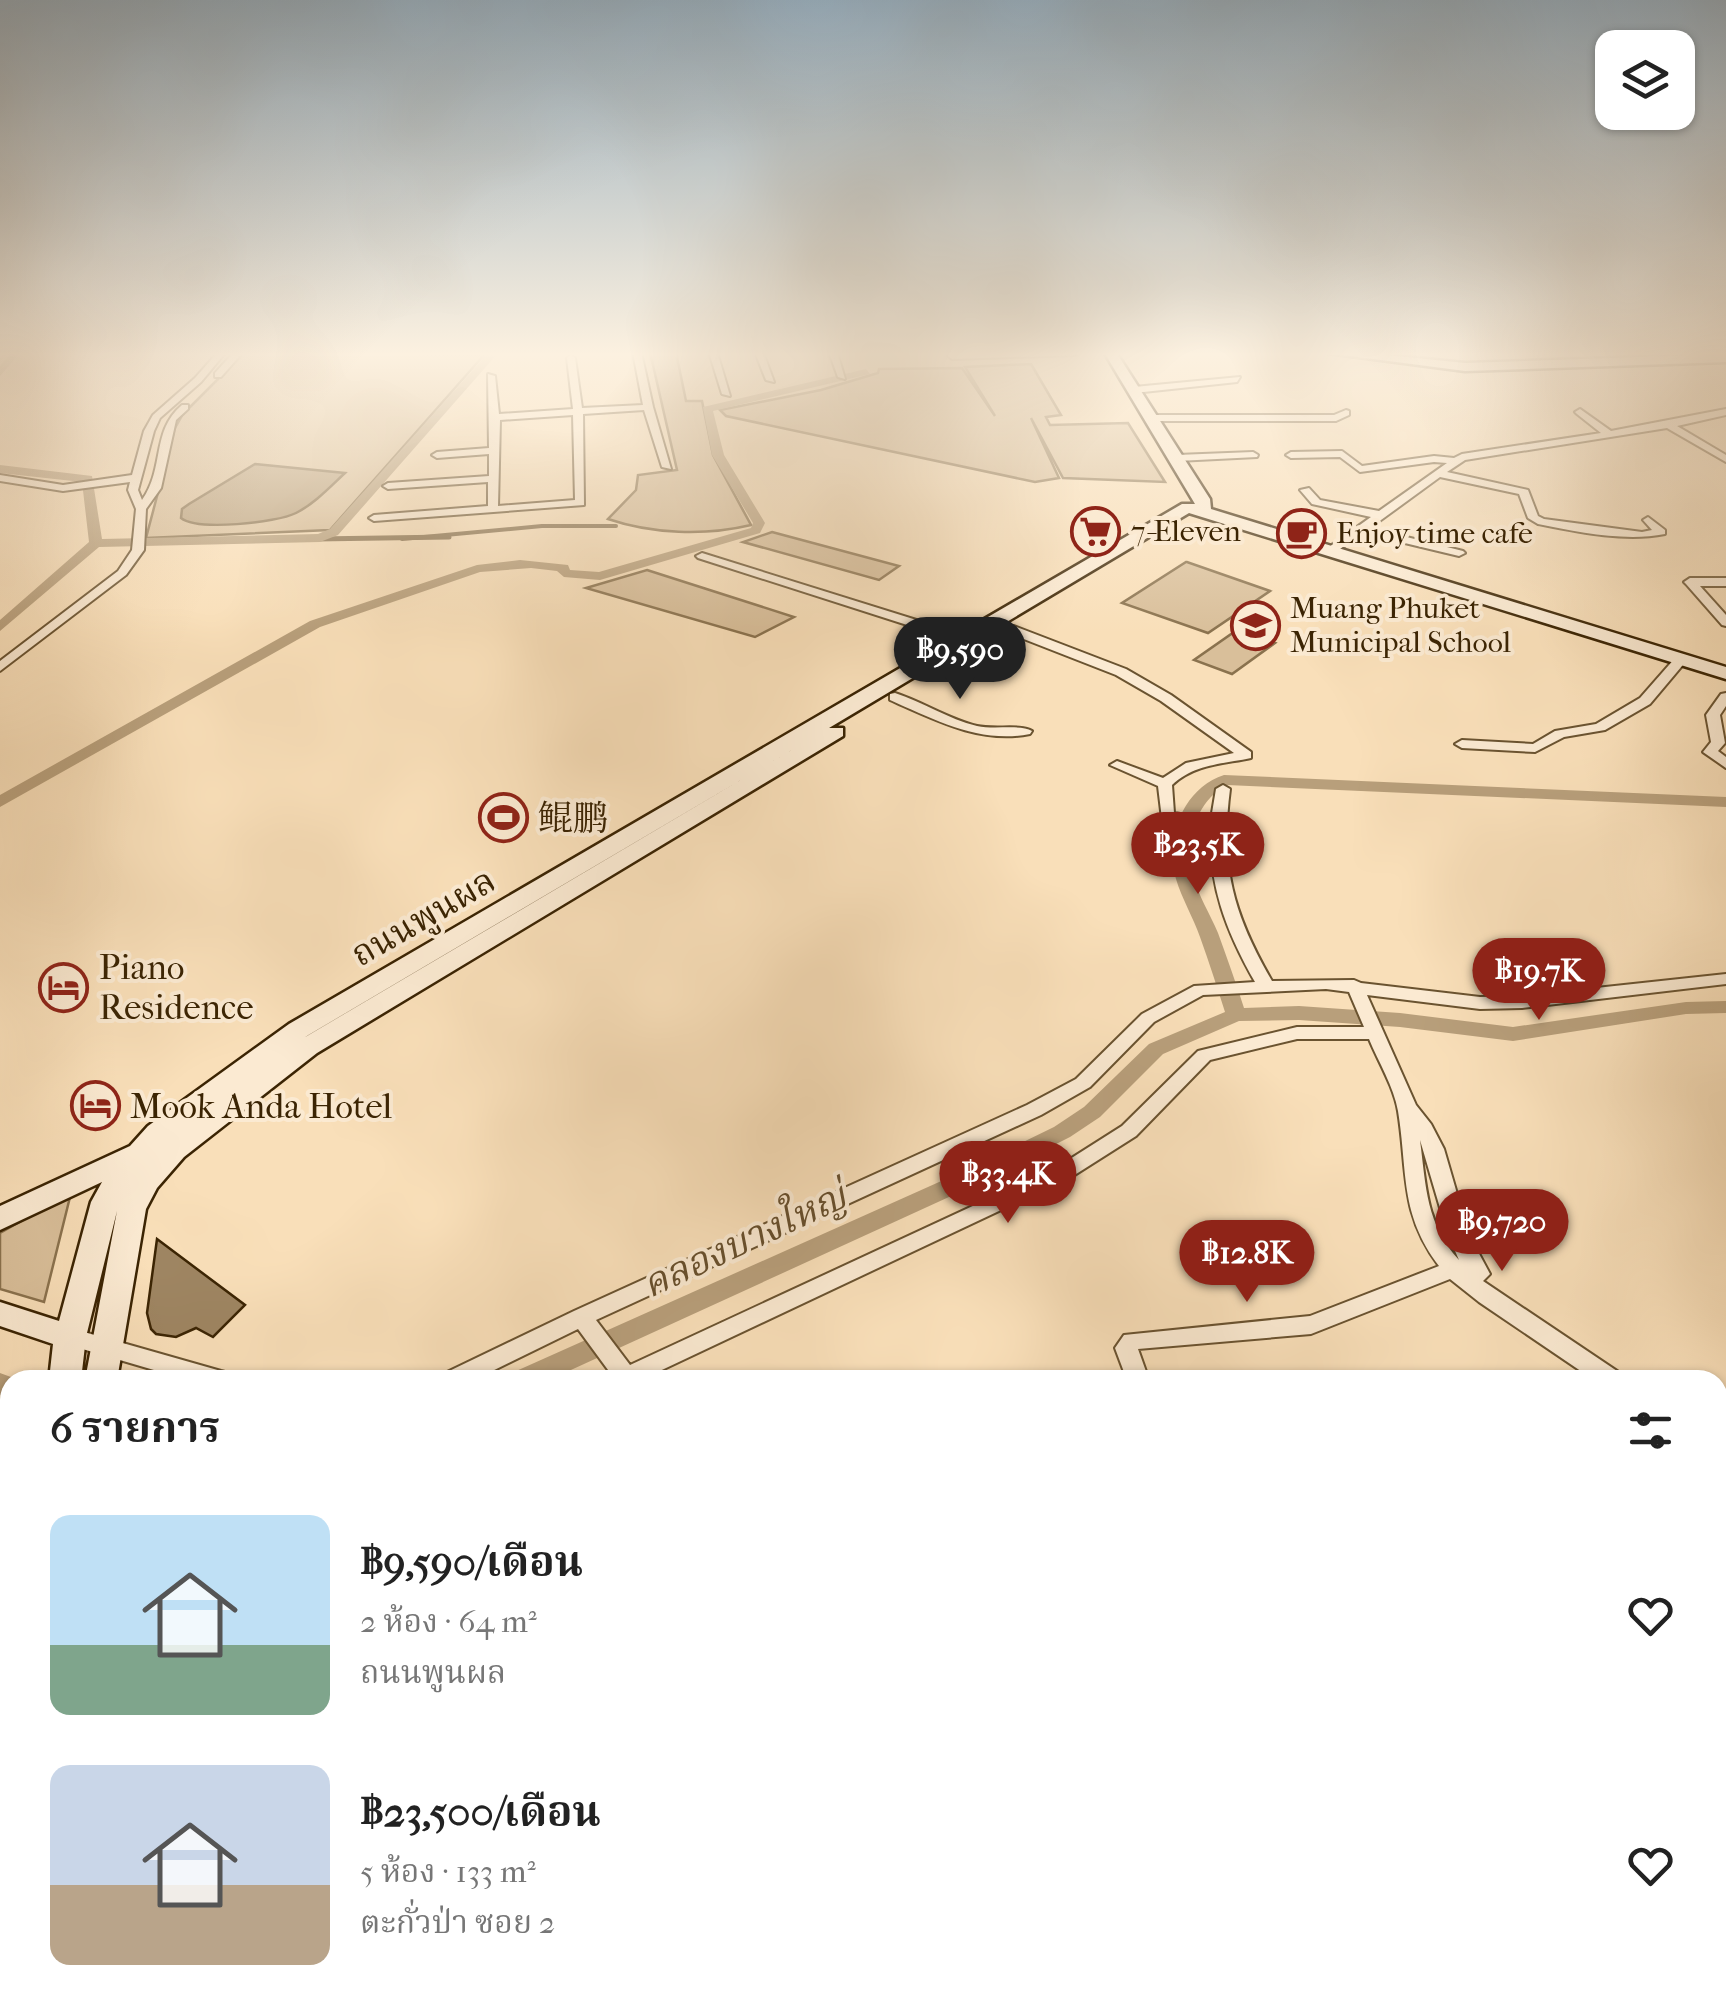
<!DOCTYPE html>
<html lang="th">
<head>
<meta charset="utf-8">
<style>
	body { margin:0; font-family:"IM FELL French Canon","Noto Serif SC","Noto Serif Thai",serif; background:#f6f6f6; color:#222; height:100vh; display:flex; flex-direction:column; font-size:38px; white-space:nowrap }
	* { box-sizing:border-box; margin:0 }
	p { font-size:32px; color:#767676 }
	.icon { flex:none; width:55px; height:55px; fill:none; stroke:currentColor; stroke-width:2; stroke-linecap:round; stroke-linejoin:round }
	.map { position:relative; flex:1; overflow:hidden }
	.drawer { position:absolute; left:0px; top:1370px; width:1728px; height:640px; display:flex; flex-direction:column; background:#fff; border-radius:30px 30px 0 0; box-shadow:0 2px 8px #0004 }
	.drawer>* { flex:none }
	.buttons { position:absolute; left:1595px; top:30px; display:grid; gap:20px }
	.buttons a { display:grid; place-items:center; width:100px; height:100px; border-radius:20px; background:#fff; box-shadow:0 2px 8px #0004; font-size:50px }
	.price { position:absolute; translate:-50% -85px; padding:0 22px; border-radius:35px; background:#8f2418; color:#fff; font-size:32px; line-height:65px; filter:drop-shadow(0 2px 5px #0008) }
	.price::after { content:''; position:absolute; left:50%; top:60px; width:30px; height:22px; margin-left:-15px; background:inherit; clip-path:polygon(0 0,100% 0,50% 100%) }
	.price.active { background:#222; color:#fff }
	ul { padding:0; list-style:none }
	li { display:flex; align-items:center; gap:30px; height:250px; padding:0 50px }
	li span { display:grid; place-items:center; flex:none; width:280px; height:200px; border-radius:20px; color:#555 }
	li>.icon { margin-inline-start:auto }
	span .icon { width:120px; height:120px; fill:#fffc; stroke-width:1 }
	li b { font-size:42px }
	h2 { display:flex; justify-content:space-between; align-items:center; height:120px; padding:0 50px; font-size:42px }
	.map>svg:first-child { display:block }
	.green { fill:#d9bf9a; stroke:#8a724e; stroke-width:2.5 }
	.water { fill:#b89f7b; stroke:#866e4b; stroke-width:2.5 }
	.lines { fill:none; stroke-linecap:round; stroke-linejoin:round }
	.stream-far1 { stroke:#866e4b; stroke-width:4 }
	.stream { stroke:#866e4b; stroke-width:5 }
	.canal { fill:#b89f7b; fill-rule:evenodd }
	.building { fill:#9e8562; stroke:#3b2403; stroke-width:2.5 }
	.street-casing { stroke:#6a5330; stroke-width:4 }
	.secondary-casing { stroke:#3b2403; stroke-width:5 }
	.street { fill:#fbead2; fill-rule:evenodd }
	.secondary { fill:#fbead2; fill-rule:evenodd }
	.labels { text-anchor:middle; stroke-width:8; stroke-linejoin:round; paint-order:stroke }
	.far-poi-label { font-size:30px; fill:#3b2403; stroke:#fbead2; text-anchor:start }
	.poi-label { font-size:35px; fill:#3b2403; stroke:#fbead2; text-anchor:start }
	.street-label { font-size:35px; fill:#3b2403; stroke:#fbead2 }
	.water-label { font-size:38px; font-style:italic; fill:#674f2d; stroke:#fbead2 }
</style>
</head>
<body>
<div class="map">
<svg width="1726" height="2010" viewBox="0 0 1726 2010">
	<rect width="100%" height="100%" fill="#f9dfb9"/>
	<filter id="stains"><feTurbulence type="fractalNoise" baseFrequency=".002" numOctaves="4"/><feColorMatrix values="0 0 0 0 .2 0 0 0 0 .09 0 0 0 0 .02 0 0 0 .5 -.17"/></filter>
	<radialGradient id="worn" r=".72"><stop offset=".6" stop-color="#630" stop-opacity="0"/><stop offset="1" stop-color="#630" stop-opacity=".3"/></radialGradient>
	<g class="green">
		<polygon points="245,352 484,355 330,530 146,538 175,428 183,414"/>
		<path d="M 650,352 L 676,352 L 686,401 L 702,401 L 713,455 L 751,525 C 705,536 652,534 608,519 L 636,490 L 638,475 L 677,470 Z"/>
		<polygon points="1031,364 1061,415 1046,417 1050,425 1128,423 1165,482 1063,478 1031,418 1059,478 1035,482 726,416 720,410 821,390 878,373 879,369 962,368 995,416 965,367"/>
		<polygon points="772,532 899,566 879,580 743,542"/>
		<polygon points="1186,562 1187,562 1270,591 1208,633 1122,603"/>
		<polygon points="647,570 794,617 755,637 586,588"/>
		<polygon points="1237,630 1275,643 1232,674 1194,660"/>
		<polygon points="71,1193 44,1302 0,1289 0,1233"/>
	</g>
	<path class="water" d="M 255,464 L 345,473 C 330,487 314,504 296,513 C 276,523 197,531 181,518 L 182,509 L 189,504 Z"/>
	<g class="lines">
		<g class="stream-far1">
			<polyline points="316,539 320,539"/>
			<polyline points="402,539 542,526 616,526"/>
		</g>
		<polyline class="stream" points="316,539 449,537"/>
		<g class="canal">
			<polygon points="11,352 21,352 0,376 0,366"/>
			<polygon points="489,352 499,352 338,535 320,542 99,547 0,631 0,620 89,542 82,482 0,473 0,465 92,476 102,539 318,534 330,529"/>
			<polygon points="866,369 870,374 713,411 724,455 765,523 760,533 600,580 564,577 557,571 531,568 480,572 320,627 0,807 0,795 310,621 477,565 520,560 568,565 570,570 599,572 751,528 753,523 712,455 703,407"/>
			<path d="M 1224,775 L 1726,797 L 1726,807 L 1227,785 C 1195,802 1185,841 1193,875 C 1198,895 1210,914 1218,933 C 1227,958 1236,983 1244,1008 L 1299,1006 L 1400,1013 L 1513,1027 L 1686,1002 L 1726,1001 L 1726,1013 L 1686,1014 L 1513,1041 L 1400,1027 L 1299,1020 L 1239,1021 L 1163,1054 L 1100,1117 L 1070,1137 L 973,1186 L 549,1380 L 510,1380 L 514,1372 L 957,1174 L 1054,1127 L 1084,1107 L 1149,1044 L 1225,1012 C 1217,987 1209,962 1200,937 C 1193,917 1182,899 1176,879 C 1164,839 1183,788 1224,775 Z"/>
			<polygon points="0,1373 19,1380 10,1380 10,1398 0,1395"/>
		</g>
	</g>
	<polygon class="building" points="157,1239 245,1305 213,1337 196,1328 176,1337 156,1334 151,1329 147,1313"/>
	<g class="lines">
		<defs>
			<g id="street">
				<path d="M 218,352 L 226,352 L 201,382 L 160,418 L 154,431 L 138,490 L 142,500 C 165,468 151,431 182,405 L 188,405 L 188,409 L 176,420 L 161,488 L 146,509 L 144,550 L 126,575 L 0,671 L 0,661 L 118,571 L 132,550 L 136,509 L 128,490 L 130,482 L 63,491 L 0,481 L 0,475 L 63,485 L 132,475 L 144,431 L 153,415 L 195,378 Z"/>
				<polygon points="234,352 243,352 221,377 215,377 215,373"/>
				<path d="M 633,352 L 641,352 L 653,407 L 671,469 L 662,467 L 644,410 L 583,414 L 584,505 L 374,521 L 369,518 L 374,515 L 488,506 L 488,482 L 388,489 L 383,486 L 388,483 L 489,476 L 489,454 L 437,458 L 432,455 L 437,452 L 489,448 L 488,374 L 495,376 L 499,414 L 573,409 L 567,358 L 571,355 L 575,358 L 582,408 L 643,405 ZM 573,415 L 575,500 L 498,506 L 500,420 Z"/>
				<polygon points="709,352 717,352 730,396 722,394"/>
				<polygon points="755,352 763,352 774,382 766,380"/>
				<polygon points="829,352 837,352 845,379 838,377"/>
				<polygon points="1003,352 1080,352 1076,355 952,359 948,356 952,353"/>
				<polygon points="1240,377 1237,382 1134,393 1129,390 1134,387"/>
				<path d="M 1580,409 L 1611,431 L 1726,409 L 1726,415 L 1677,426 L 1726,455 L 1726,462 L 1667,428 L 1465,460 L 1447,472 L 1528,490 L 1538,516 L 1544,519 L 1642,532 L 1652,530 L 1643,520 L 1648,517 L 1665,530 L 1665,534 C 1625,542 1578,532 1538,524 L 1528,518 L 1519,494 L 1440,477 L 1370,528 L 1463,551 L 1465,553 L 1459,556 L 1363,533 L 1337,551 L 1329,551 L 1329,547 L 1371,517 L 1312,504 L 1300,490 L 1309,488 L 1320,500 L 1379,511 L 1447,463 L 1434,462 L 1360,472 L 1340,457 L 1291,458 L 1286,455 L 1291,452 L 1342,451 L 1362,466 L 1434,456 L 1454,458 L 1462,454 L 1601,433 L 1577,414 L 1575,412 Z"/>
				<polygon points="1346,410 1349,411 1349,415 1336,421 1152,421 1147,418 1152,415 1334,415"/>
				<polygon points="1253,452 1258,455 1257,457 1177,461 1172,458 1177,455"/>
				<polygon points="702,553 987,642 989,645 979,648 698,558 696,556"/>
				<polygon points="1690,578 1726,578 1726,586 1700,586 1726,615 1726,626 1722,625 1686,584 1684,582"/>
				<path d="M 1006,626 L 1014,626 L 1126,669 L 1171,695 L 1251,752 L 1251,758 C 1223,764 1194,764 1172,785 L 1174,813 L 1211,819 L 1216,789 L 1223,785 L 1230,789 C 1220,866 1233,914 1272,981 L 1354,980 L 1361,983 L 1480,997 L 1522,996 L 1726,974 L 1726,984 L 1522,1008 L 1480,1009 L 1367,995 L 1416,1105 L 1431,1124 L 1444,1149 L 1469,1235 L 1490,1274 L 1483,1281 L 1620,1373 L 1623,1380 L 1594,1380 L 1479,1302 L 1450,1279 L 1311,1334 L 1138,1349 L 1149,1380 L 1127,1380 L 1115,1348 L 1124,1335 L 1310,1316 L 1439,1266 C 1399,1213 1408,1172 1398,1111 C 1394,1087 1378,1061 1369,1039 L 1297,1039 L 1210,1060 L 1136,1136 L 1073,1176 L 647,1377 L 646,1380 L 608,1380 L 611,1374 L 578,1329 L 474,1380 L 442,1380 L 445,1373 L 574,1311 L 1027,1105 L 1076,1079 L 1142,1014 L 1194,986 L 1255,982 C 1227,933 1208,885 1211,828 L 1162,819 L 1158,786 L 1110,765 L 1117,761 L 1163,778 L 1186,763 L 1234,753 L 1161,701 L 1116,675 L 1006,632 ZM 1326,989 L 1349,992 L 1364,1027 L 1297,1027 L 1198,1051 L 1122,1126 L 1059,1166 L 630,1365 L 596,1320 L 1041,1115 L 1090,1087 L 1154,1022 L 1203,995 ZM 1420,1140 L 1448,1235 L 1459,1260 C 1426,1224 1426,1187 1420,1140 Z"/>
				<polygon points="1681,656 1687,660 1650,704 1605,730 1564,737 1535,752 1462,748 1455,744 1462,740 1533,744 1555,731 1596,724 1640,698 1676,657"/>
				<path d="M 895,693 C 923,702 948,719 977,726 C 994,730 1021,724 1032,731 L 1030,734 C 980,744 935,720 890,700 L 890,694 Z"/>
				<polygon points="1726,693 1726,706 1720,715 1725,743 1718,751 1726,757 1726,768 1703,752 1711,742 1706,715 1721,694"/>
				<polygon points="70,1328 221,1371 229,1373 232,1380 188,1380 62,1343 59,1337 62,1331"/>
				<polygon points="0,1443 10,1445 10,1465 0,1463"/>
				<polygon points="1718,1449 1726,1452 1726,1476 1718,1473"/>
				<polygon points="10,1680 10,1706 0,1710 0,1684"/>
				<rect x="1718" y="1691" width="8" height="26"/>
				<polygon points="18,2000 58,2000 54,2010 13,2010"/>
				<polygon points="383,2000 413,2000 414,2010 382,2010"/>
				<polygon points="1380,2000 1416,2000 1421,2010 1384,2010"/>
				<polygon points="1655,2000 1685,2000 1690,2010 1658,2010"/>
			</g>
			<g id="secondary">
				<path d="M 1104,352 L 1116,352 L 1210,499 L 1211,509 L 1726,667 L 1726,679 L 1189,513 L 829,728 L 843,728 L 843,736 L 317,1053 L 184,1157 L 157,1188 L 146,1209 L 117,1380 L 85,1380 L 117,1211 L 86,1337 L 81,1380 L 49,1380 L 53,1344 L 0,1326 L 0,1302 L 59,1321 L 91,1202 L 102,1182 L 0,1230 L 0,1206 L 130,1146 L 148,1126 L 289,1024 L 1182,504 L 1195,504 ZM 829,728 L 305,1037 L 307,1036 Z"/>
				<polygon points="1320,352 1358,352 1465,363 1726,354 1726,362 1465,371"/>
				<polygon points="10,1980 10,2000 36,2000 35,2010 0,2010 0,1984"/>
			</g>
		</defs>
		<use href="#street" class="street-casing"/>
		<use href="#secondary" class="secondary-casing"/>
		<use href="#street" class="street"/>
		<use href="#secondary" class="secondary"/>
	</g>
	<linearGradient id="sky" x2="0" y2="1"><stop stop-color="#95acbc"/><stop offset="0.56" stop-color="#fcf1e0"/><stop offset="1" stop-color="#fcf1e0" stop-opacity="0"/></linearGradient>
	<rect width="1726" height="633" fill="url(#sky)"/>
	<defs>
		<symbol id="supermarket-ring" viewBox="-11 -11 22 22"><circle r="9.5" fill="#fbead2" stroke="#8f2418" stroke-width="1.5"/><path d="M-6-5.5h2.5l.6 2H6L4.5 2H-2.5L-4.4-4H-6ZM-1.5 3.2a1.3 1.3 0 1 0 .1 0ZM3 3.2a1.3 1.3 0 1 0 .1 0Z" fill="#8f2418"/></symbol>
		<symbol id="cafe-ring" viewBox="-11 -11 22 22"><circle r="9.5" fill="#fbead2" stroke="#8f2418" stroke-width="1.5"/><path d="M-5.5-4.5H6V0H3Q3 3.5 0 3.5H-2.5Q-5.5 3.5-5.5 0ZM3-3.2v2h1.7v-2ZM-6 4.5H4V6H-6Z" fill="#8f2418"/></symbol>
		<symbol id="school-ring" viewBox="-11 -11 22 22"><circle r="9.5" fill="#fbead2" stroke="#8f2418" stroke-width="1.5"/><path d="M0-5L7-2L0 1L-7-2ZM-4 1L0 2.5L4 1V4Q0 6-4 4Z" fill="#8f2418"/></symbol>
		<symbol id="stadium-ring" viewBox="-11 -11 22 22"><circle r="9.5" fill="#fbead2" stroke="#8f2418" stroke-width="1.5"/><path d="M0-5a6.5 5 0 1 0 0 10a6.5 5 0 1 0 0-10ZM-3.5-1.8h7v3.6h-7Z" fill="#8f2418"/></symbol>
		<symbol id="hotel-ring" viewBox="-11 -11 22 22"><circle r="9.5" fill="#fbead2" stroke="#8f2418" stroke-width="1.5"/><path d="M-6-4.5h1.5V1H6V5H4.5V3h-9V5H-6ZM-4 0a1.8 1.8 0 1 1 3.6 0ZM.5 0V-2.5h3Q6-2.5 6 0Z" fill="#8f2418"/></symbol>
	</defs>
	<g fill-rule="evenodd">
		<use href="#supermarket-ring" x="1068" y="504" width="55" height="55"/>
		<use href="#cafe-ring" x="1274" y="506" width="55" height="55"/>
		<use href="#school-ring" x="1228" y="598" width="55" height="55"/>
		<use href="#stadium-ring" x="476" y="790" width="55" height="55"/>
		<use href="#hotel-ring" x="36" y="960" width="55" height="55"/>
		<use href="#hotel-ring" x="68" y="1078" width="55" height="55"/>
	</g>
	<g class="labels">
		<g class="far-poi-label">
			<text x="1131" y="541">7-Eleven</text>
			<text x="1336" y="543">Enjoy time cafe</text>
			<text x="1290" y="618">Muang Phuket<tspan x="1290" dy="34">Municipal School</tspan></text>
		</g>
		<g class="poi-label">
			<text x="538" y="830">鲲鹏</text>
			<text x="99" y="979">Piano<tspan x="99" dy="40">Residence</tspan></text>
			<text x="130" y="1118">Mook Anda Hotel</text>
		</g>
		<g class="street-label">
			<text transform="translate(423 917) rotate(-30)" y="12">ถนนพูนผล</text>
		</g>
		<g class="water-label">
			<text transform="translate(744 1240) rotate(-25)" y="13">คลองบางใหญ่</text>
		</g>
	</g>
	<rect width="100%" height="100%" filter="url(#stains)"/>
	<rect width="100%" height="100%" fill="url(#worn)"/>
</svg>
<div class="buttons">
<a><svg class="icon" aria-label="layers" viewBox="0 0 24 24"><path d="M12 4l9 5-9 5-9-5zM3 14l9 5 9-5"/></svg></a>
</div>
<b class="price active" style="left:960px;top:702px">฿9,590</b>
<b class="price" style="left:1198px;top:897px">฿23.5K</b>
<b class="price" style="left:1539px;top:1023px">฿19.7K</b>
<b class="price" style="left:1008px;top:1226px">฿33.4K</b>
<b class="price" style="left:1502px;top:1274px">฿9,720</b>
<b class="price" style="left:1247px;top:1305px">฿12.8K</b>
<section class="drawer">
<h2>6 รายการ<svg class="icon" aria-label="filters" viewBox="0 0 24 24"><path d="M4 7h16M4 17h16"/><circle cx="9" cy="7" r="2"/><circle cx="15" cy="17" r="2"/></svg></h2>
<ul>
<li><span style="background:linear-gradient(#bfe0f5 65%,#7fa58c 0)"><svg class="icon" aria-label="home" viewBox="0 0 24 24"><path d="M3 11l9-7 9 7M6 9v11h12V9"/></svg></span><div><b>฿9,590/เดือน</b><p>2 ห้อง · 64 m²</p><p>ถนนพูนผล</p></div><svg class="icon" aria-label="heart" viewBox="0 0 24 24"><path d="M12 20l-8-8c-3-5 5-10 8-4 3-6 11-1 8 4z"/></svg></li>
<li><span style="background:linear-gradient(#c9d6e8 60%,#b9a48a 0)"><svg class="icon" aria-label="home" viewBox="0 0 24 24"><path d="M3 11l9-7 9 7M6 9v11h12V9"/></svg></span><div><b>฿23,500/เดือน</b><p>5 ห้อง · 133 m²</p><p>ตะกั่วป่า ซอย 2</p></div><svg class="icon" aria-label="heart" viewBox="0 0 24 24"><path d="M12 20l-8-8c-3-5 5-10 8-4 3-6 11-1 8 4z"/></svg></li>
</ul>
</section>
</div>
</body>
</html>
